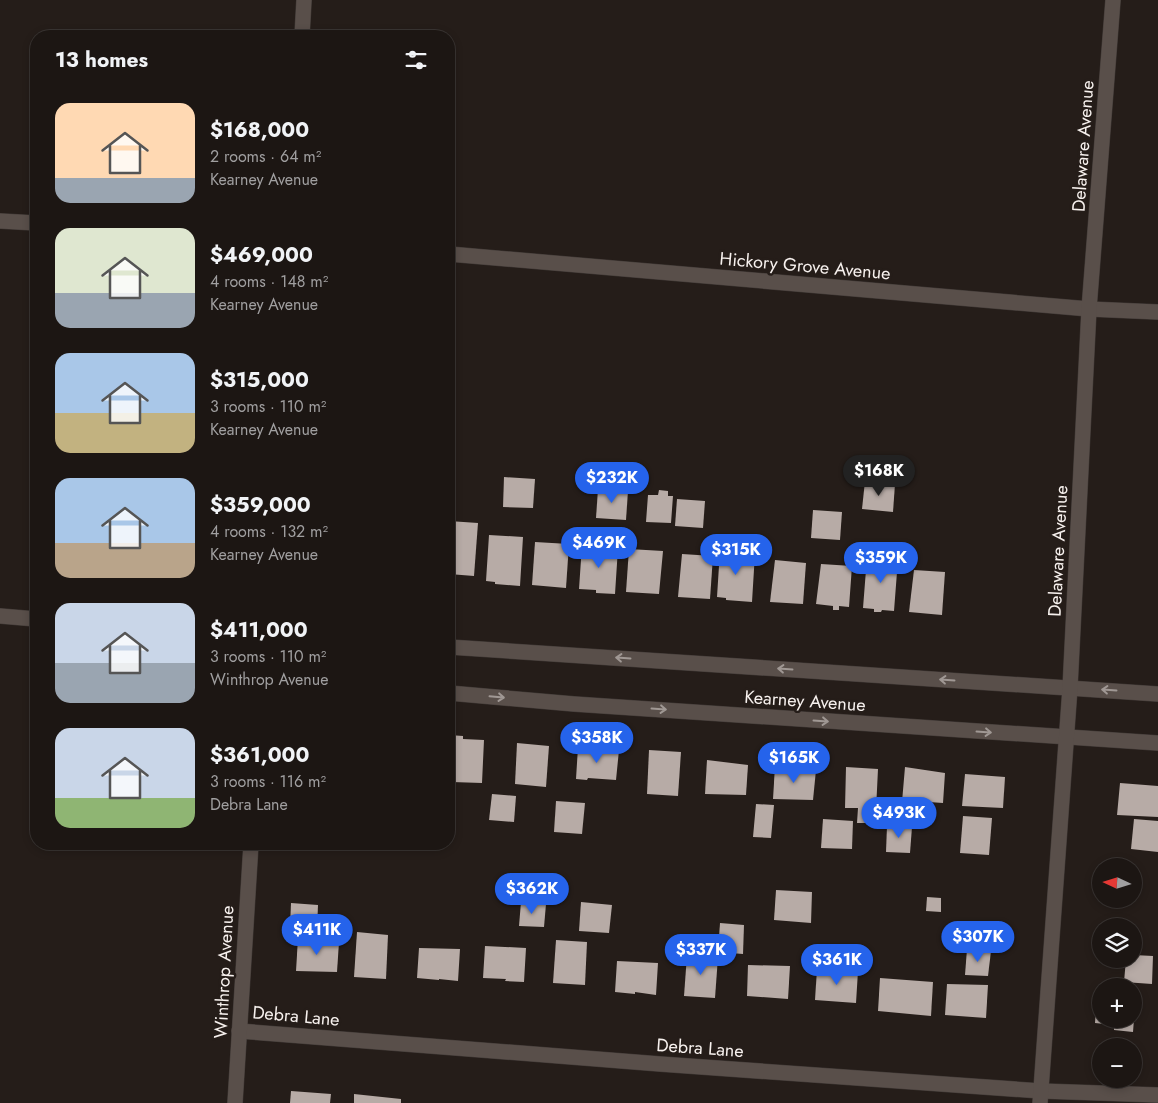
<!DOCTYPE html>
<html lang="en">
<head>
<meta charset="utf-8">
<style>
	body { margin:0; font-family:Jost,sans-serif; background:#251f1c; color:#f1f3f6; height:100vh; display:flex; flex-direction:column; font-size:19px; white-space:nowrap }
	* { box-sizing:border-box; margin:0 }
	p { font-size:16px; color:#a09fa0 }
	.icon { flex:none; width:28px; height:28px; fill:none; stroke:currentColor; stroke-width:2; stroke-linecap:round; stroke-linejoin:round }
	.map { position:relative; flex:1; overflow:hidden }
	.sheet { position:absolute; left:30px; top:30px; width:425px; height:820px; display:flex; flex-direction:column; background:#1c1613; border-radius:20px; box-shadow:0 2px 8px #0003,0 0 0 1px #3a3533 }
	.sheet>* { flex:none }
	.needle { width:32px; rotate:274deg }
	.buttons { position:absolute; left:1092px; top:858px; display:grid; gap:10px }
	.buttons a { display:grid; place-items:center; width:50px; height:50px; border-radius:50%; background:#1c1613; box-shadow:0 2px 8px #0003,0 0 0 1px #3a3533; font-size:25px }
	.price { position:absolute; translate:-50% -42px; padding:0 11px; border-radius:18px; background:#2563eb; color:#fff; font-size:16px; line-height:32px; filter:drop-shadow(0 1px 2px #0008) }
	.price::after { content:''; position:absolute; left:50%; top:30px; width:15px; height:11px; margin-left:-8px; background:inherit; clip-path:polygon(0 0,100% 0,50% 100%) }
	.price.on { background:#222; color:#fff }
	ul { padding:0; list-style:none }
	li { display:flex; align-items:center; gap:15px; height:125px; padding:0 25px }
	li span { display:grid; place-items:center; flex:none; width:140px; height:100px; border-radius:15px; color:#555 }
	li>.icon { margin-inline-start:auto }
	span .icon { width:60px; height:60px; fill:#fffc; stroke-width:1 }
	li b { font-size:21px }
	h2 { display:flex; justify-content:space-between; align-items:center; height:60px; padding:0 25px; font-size:21px }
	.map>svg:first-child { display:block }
	.building { fill:#b7aba6 }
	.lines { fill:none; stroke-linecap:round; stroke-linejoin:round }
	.minor-casing { stroke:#413a37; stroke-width:16 }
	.minor { stroke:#594f4a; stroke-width:15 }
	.oneway { stroke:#a09894 }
	.labels { text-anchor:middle; stroke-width:5; stroke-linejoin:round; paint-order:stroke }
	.street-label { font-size:18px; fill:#f7f1ee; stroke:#251d19 }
</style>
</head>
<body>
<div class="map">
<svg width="1158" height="1103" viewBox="0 0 1158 1103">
	<rect width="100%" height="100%" fill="#251d19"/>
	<g class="building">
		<polygon points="504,477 535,479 533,508 503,507"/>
		<polygon points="865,481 895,484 893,512 862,509"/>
		<polygon points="598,489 628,491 626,520 596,518"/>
		<polygon points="659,490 668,491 668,496 673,496 671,523 646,522 648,495 658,495"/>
		<polygon points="677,499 705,501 703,528 675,526"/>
		<polygon points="813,510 842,512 840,540 811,538"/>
		<polygon points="449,521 478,523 474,576 449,574"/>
		<polygon points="489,535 523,537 520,586 495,584 495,582 486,581"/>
		<polygon points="535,542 569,544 566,588 532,585"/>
		<polygon points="582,545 618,548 615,594 596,593 596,590 579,589"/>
		<polygon points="629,549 663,551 659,594 626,592"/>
		<polygon points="720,550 755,553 752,602 726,600 726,598 717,597"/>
		<polygon points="682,554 713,556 710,599 678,597"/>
		<polygon points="867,557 898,559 894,611 882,610 881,612 874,612 874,609 863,608"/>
		<polygon points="775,560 806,563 803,604 770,602"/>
		<polygon points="821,564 852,566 849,607 839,606 839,610 833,610 833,606 816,604"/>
		<polygon points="914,570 945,572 942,615 909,612"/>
		<polygon points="449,735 463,736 463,739 484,740 482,783 452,782 453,770 449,770"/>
		<polygon points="517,743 549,746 546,787 515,784"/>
		<polygon points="578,747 619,750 616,780 588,778 587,780 576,779"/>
		<polygon points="649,750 681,752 678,796 647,794"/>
		<polygon points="707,760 748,765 746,795 705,794"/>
		<polygon points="775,766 816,770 813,800 773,799"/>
		<polygon points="846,767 878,769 876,810 874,809 873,823 857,823 858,808 845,808"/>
		<polygon points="905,767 945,773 943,803 914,801 914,803 902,802"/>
		<polygon points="965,774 1005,777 1003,808 962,806"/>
		<polygon points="1120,783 1158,786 1158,817 1117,815"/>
		<polygon points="492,794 516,796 514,822 489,820"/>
		<polygon points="556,801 585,803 582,834 554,832"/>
		<polygon points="449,804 452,805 450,832 449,832"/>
		<polygon points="756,804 774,805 771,838 753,837"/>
		<polygon points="963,816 992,818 989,855 960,853"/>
		<polygon points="823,819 853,821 852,849 821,848"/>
		<polygon points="1134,819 1158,821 1158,852 1131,849"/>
		<polygon points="887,826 912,827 910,853 886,852"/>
		<polygon points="776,890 812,892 811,923 774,920"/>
		<polygon points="927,897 941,898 941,912 926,911"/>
		<polygon points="521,902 546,904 544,927 519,926"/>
		<polygon points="581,902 612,905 609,933 579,931"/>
		<polygon points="291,903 318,905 317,930 290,928"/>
		<polygon points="720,923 744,925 743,954 718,952"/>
		<polygon points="357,932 388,935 386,979 354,977"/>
		<polygon points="298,938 339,942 337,972 296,971"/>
		<polygon points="556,940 587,942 585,985 553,983"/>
		<polygon points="485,946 526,948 524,982 505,981 506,979 483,978"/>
		<polygon points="419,948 460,949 458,981 439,979 439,980 417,978"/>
		<polygon points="967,949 991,951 988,976 965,975"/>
		<polygon points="687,955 718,957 715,998 684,996"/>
		<polygon points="1134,955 1153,956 1152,984 1124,982 1126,959 1134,959"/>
		<polygon points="617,961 658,963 656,995 635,992 635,994 615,992"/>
		<polygon points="748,965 790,966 788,999 747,996"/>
		<polygon points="817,969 858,971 856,1003 815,1000"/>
		<polygon points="880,978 933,982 931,1016 878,1011"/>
		<polygon points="947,984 988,985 986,1018 945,1015"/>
		<polygon points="1097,991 1101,992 1101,1019 1134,1019 1133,1032 1114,1030 1114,1025 1095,1023"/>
		<polygon points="291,1091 331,1094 330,1103 290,1103"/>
		<polygon points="354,1094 401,1099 401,1103 354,1103"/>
	</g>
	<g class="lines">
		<defs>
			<g id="minor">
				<polyline points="302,36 304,0"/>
				<polyline points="0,221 36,223"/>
				<polyline points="449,254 1089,309 1158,312"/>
				<polyline points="0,616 36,619"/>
				<polyline points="449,647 1158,694"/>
				<polyline points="449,693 574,704 1158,743"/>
				<polyline points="239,1031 660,1064 1041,1091 1158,1095"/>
				<polyline points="235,1103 251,844"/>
				<polyline points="1040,1103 1070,688 1089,309 1113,0"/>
			</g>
		</defs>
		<use href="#minor" class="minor-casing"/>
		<use href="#minor" class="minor"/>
	</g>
	<defs><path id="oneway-shaft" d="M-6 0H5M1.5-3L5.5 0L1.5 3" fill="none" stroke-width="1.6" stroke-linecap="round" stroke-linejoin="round" transform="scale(1.25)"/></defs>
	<g class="oneway">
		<use href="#oneway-shaft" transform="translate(623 658) rotate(-176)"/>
		<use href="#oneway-shaft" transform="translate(785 669) rotate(-176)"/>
		<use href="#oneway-shaft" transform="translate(947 680) rotate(-176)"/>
		<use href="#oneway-shaft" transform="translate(1109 690) rotate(-176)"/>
		<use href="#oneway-shaft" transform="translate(497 697) rotate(5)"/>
		<use href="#oneway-shaft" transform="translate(659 709) rotate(4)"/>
		<use href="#oneway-shaft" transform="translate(821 721) rotate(4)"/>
		<use href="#oneway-shaft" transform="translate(984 732) rotate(4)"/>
	</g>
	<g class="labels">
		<g class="street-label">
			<text transform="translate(1083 146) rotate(-86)" y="6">Delaware Avenue</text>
			<text transform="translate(805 266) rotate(5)" y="6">Hickory Grove Avenue</text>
			<text transform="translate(1058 551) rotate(-87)" y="6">Delaware Avenue</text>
			<text transform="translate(805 701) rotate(4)" y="6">Kearney Avenue</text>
			<text transform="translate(224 972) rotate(-87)" y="6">Winthrop Avenue</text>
			<text transform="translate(296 1016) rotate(5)" y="6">Debra Lane</text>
			<text transform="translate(700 1048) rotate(4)" y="6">Debra Lane</text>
		</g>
	</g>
</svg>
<div class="buttons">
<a><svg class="needle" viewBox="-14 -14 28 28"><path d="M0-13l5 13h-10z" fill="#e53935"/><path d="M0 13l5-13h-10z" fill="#a09fa0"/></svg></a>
<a><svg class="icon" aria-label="layers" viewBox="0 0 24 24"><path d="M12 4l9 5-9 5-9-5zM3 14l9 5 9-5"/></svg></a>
<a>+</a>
<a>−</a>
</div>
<b class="price on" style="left:879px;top:497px">$168K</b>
<b class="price" style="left:612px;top:504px">$232K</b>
<b class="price" style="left:599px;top:569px">$469K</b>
<b class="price" style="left:736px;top:576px">$315K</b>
<b class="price" style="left:881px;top:584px">$359K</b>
<b class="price" style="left:597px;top:764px">$358K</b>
<b class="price" style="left:794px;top:784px">$165K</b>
<b class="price" style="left:899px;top:839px">$493K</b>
<b class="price" style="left:532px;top:915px">$362K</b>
<b class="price" style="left:317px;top:956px">$411K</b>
<b class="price" style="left:978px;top:963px">$307K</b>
<b class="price" style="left:701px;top:976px">$337K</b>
<b class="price" style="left:837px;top:986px">$361K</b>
<section class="sheet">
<h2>13 homes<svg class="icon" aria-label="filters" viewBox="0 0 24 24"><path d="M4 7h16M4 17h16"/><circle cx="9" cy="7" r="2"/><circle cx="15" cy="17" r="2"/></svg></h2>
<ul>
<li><span style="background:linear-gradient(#ffd9b3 75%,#9aa5b1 0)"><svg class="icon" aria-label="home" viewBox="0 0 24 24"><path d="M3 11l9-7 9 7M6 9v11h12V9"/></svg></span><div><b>$168,000</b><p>2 rooms · 64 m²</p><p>Kearney Avenue</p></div></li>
<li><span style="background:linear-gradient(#dfe7d0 65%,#9aa5b1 0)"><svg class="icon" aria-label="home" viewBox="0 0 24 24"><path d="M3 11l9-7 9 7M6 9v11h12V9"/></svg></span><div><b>$469,000</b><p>4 rooms · 148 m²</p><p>Kearney Avenue</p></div></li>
<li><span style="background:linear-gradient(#a9c7e8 60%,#c2b280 0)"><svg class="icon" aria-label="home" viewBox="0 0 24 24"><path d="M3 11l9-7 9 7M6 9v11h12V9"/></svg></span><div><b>$315,000</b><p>3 rooms · 110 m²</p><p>Kearney Avenue</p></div></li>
<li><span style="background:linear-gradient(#a9c7e8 65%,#b9a48a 0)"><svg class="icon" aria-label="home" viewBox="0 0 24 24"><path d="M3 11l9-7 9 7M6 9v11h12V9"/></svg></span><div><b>$359,000</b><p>4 rooms · 132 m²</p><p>Kearney Avenue</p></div></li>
<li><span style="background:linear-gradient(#c9d6e8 60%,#9aa5b1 0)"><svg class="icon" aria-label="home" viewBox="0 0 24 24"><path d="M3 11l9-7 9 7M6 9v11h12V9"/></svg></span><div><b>$411,000</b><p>3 rooms · 110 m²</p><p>Winthrop Avenue</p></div></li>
<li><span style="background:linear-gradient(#c9d6e8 70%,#8fb573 0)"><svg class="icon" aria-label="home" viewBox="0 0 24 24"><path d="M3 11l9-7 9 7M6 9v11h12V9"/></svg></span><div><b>$361,000</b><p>3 rooms · 116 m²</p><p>Debra Lane</p></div></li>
</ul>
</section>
</div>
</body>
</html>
